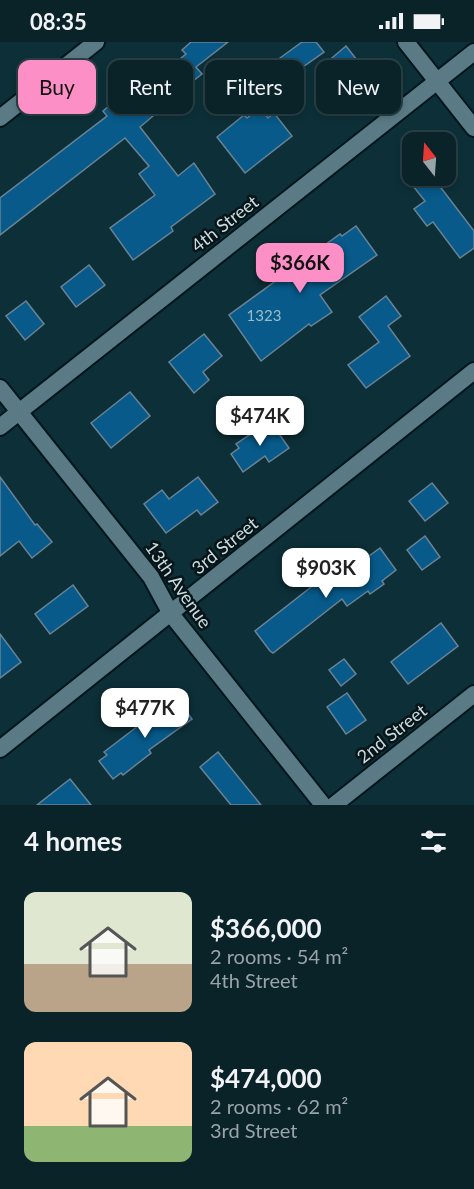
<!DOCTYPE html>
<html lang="en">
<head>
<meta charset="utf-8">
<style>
	body { margin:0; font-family:Lato,sans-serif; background:#132b31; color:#f1f3f6; height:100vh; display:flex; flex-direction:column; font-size:22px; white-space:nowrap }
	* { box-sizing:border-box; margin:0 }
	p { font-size:20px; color:#99a4a8 }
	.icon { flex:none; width:33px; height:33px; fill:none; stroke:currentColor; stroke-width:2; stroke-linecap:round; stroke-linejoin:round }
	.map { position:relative; height:763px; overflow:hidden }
	.details { display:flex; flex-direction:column; background:#0a2329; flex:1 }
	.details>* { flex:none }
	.banner { position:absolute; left:18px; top:18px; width:438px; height:54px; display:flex; gap:12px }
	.needle { width:39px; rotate:343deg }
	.tools { position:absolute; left:402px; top:90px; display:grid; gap:12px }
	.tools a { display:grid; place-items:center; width:54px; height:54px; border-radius:12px; background:#0a2329; box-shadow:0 3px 9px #0003,0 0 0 2px #2a4046; font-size:30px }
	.price { position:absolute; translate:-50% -51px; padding:0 14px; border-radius:12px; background:#fff; color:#222; font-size:20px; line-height:39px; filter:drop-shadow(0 2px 3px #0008) }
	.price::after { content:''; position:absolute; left:50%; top:36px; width:18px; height:14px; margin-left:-9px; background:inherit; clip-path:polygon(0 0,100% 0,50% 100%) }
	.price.selected { background:#fb8fc6; color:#111 }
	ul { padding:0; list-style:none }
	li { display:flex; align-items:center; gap:18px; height:150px; padding:0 24px }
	li span { display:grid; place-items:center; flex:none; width:168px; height:120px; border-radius:12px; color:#555 }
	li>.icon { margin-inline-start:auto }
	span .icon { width:72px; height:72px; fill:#fffc; stroke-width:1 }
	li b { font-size:26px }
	h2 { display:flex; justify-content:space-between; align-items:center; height:72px; padding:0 24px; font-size:26px }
	.tag { padding:0 21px; border-radius:12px; background:#0a2329; box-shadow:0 3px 9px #0003,0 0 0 2px #2a4046; font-size:21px; line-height:54px }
	.tag.selected { background:#fb8fc6; color:#111 }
	.status { display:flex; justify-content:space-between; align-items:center; height:42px; padding:0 30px; background:#0a2329; direction:ltr }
	.status svg { height:16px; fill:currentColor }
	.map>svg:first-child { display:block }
	.building { fill:#075a8a; stroke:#6a8295; stroke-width:1.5 }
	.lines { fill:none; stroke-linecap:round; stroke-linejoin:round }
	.minor-casing { stroke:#00161c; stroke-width:20 }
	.minor { stroke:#5a7b85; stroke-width:16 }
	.labels { text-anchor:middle; stroke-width:5; stroke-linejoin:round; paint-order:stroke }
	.number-label { font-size:15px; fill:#99bccb }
	.street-label { font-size:18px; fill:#cadce1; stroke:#071518 }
</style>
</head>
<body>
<div class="status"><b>08:35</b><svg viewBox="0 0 49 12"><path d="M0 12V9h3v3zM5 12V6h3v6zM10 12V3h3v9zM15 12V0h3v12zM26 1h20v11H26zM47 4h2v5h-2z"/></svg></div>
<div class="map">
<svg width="474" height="763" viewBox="0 0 474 763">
	<rect width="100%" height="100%" fill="#0d2f37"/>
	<g class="building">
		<polygon points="191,0 228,0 196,25 202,32 159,66 160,68 140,85 178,134 194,121 215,152 171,185 173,189 133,218 110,186 155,153 139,132 149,124 125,96 0,193 0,156 107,74 103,69 123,52 125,55 139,43 143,47 186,12 182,8"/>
		<polygon points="302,0 316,0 324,10 290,34 279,20 281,17 280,16"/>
		<polygon points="346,4 372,37 344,58 320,26"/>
		<polygon points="260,66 268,76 274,71 292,94 245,131 217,95 244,73 247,76"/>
		<polygon points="405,134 432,134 474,189 474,206 460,216 433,180 427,184 414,167 425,159"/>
		<polygon points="356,184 377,213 320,253 332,270 311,284 309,282 261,319 229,273 340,192 342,194"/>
		<polygon points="89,223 105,243 76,265 61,245"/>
		<polygon points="386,254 401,274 388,284 410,314 366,346 348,323 379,300 359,275"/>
		<polygon points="26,259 44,282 25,298 6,274"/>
		<polygon points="204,292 222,314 203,330 209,338 194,351 169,320"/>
		<polygon points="130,350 150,374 111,406 91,381"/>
		<polygon points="270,379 289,406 269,420 265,414 243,430 231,412 239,406 236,402"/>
		<polygon points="0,435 35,483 37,482 52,500 32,516 19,499 0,514"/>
		<polygon points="198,435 218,460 201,473 197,468 166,491 144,462 162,448 169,457"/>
		<polygon points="432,441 448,461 425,479 409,459"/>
		<polygon points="425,494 440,515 422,528 407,508"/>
		<polygon points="380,506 396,528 382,539 384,542 370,552 368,549 347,564 342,557 273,611 270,609 255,589 338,524 344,532"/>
		<polygon points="73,543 88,564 50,592 35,572"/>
		<polygon points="441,581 458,604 408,642 391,620"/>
		<polygon points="0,592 21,620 0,636"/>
		<polygon points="344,617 356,632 341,644 329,628"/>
		<polygon points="347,651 366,678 346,692 327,665"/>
		<polygon points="176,655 192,677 149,708 151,711 123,733 121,731 113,737 99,719 107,713 104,710"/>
		<polygon points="218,710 261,763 231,763 200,725"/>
		<polygon points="70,737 91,763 37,763"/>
	</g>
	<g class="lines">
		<defs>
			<g id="minor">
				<polyline points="406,0 474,86"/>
				<polyline points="0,76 96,0"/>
				<polyline points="0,346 151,535 171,572 323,763"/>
				<polyline points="0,385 474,10"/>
				<polyline points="0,707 474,329"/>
				<polyline points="334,763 474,652"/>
			</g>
		</defs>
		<use href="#minor" class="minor-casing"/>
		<use href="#minor" class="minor"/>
	</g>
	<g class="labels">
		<g class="number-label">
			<text x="264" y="279">1323</text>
		</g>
		<g class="street-label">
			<text transform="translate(225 182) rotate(-38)" y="6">4th Street</text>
			<text transform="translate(225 504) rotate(-39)" y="6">3rd Street</text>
			<text transform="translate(178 543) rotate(55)" y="6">13th Avenue</text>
			<text transform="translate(392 692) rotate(-38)" y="6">2nd Street</text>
		</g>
	</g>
</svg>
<div class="tools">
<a><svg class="needle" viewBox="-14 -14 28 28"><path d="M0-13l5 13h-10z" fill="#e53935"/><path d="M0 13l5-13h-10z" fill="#99a4a8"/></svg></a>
</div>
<b class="price selected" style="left:300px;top:252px">$366K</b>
<b class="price" style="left:260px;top:405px">$474K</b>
<b class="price" style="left:326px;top:557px">$903K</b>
<b class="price" style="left:145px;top:697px">$477K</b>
<div class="banner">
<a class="tag selected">Buy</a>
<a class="tag">Rent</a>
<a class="tag">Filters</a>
<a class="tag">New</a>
</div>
</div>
<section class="details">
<h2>4 homes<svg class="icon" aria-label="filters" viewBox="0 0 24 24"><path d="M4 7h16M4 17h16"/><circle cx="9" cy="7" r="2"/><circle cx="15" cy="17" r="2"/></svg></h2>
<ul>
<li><span style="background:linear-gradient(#dfe7d0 60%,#b9a48a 0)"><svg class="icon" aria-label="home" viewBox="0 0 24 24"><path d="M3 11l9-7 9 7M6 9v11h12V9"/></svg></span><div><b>$366,000</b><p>2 rooms · 54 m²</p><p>4th Street</p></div></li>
<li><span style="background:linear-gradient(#ffd9b3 70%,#8fb573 0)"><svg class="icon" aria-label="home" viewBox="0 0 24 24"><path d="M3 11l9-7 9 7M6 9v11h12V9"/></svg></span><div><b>$474,000</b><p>2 rooms · 62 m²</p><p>3rd Street</p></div></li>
</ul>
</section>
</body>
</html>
